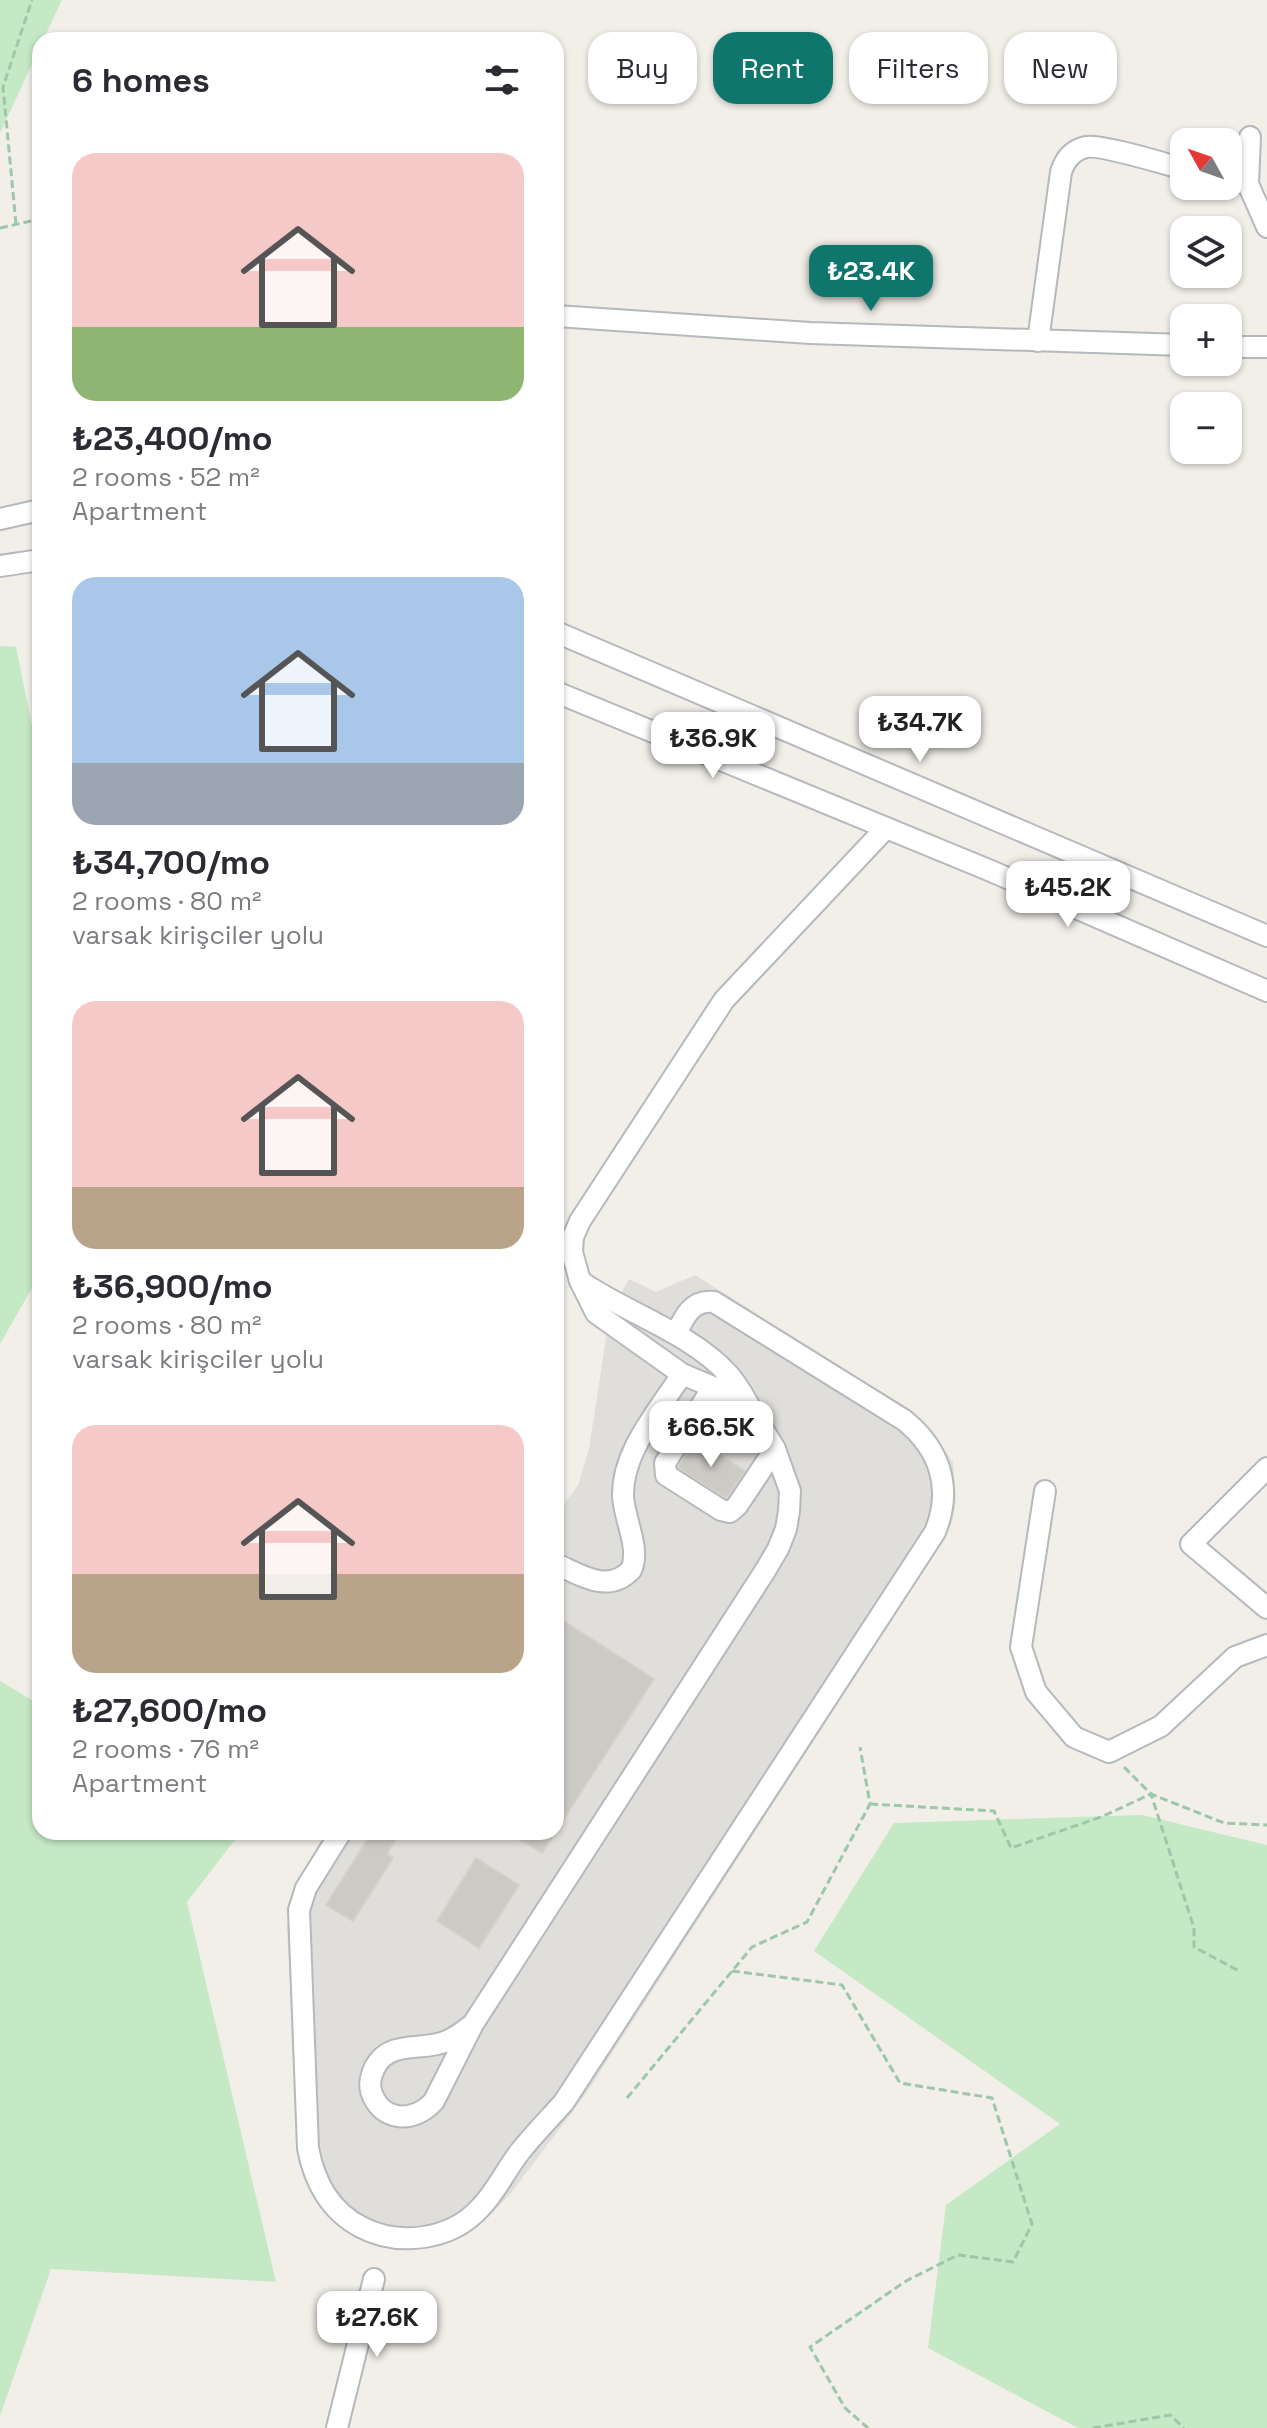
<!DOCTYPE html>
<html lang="en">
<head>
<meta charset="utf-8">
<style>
	body { margin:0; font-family:"Space Grotesk",sans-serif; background:#f2f2f3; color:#2b2b33; height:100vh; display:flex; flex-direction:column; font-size:30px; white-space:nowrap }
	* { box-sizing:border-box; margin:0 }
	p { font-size:26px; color:#7c7c81 }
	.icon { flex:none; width:44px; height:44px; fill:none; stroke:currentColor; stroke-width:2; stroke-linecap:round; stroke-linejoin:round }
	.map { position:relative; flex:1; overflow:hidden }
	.side { position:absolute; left:32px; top:32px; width:532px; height:1808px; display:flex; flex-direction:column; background:#fff; border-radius:24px; box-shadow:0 2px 6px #0004 }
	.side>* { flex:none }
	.top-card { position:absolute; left:588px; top:32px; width:558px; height:72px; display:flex; gap:16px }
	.needle { width:52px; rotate:310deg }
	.buttons { position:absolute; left:1170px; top:128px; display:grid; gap:16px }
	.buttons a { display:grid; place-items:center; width:72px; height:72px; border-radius:16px; background:#fff; box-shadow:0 2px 6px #0004; font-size:40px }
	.price { position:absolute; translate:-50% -68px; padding:0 18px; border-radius:16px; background:#fff; color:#222; font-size:26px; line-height:52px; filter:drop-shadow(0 2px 4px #0008) }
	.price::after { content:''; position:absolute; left:50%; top:48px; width:24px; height:18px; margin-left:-12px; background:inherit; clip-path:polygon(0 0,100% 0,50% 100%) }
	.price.active { background:#0f766e; color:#fff }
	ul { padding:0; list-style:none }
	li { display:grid; align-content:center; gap:16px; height:424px; padding:0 40px }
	li span { display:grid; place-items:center; height:248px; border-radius:24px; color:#555 }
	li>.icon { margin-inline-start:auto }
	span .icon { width:144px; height:144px; fill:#fffc; stroke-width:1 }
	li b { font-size:34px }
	h2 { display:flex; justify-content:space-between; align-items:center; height:96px; padding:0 40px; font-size:34px }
	.pill { padding:0 28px; border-radius:24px; background:#fff; box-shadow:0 2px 6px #0004; font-size:28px; line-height:72px }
	.pill.active { background:#0f766e; color:#fff }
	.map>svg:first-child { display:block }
	.industrial { fill:#e0deda }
	.green { fill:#c5e8c5 }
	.building { fill:#cccac5; stroke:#d6d1c6; stroke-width:2 }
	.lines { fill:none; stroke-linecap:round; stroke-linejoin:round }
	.minor-casing { stroke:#b5b8bc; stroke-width:24 }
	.path { stroke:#9cc7a9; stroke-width:3; stroke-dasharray:8 4; stroke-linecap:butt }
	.minor { stroke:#fff; stroke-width:20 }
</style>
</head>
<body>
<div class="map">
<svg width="1267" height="2428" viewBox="0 0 1267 2428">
	<rect width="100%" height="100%" fill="#f1efe8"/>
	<polygon class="industrial" points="695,1275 911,1410 927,1425 953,1462 956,1500 952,1522 941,1544 585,2095 511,2193 490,2215 471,2228 382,2244 365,2240 346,2231 331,2218 306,2181 300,2162 287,1929 291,1897 303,1871 327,1832 556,1832 556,1516 578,1485 589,1449 607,1331 611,1312 629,1279 656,1292"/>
	<g class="green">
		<polygon points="0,0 62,0 43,40 40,40 40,47 0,133"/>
		<polygon points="0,646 16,647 40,765 40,1274 0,1344"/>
		<polygon points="0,1681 40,1705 40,1832 241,1832 187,1902 276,2282 51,2269 0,2416"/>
		<polygon points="1142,1815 1267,1845 1267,2428 1078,2428 928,2348 946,2205 1060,2124 814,1951 894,1823"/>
	</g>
	<g class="building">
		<polygon points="695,1440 745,1471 726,1498 678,1468"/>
		<polygon points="556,1616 654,1679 556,1831"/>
		<polygon points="372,1832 400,1832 387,1854 393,1858 353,1921 326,1905"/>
		<polygon points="508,1832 555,1832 542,1853"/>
		<polygon points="476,1858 519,1885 479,1948 437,1921"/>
	</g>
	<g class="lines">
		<defs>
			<g id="minor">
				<polyline points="1250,137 1248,184 1267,227"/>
				<polyline points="1228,179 1248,184"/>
				<polyline points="556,316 810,333 1184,345"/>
				<path d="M 1038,341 L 1061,172 C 1065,159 1073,150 1086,147 C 1101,144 1165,164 1184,169"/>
				<polyline points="1228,347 1267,347"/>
				<polyline points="0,519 40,510"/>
				<polyline points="0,566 40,560"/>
				<polyline points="556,632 1267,936"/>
				<polyline points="556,692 991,871 1267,991"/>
				<path d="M 580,1281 C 626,1313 691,1333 728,1374 C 738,1385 745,1398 752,1411"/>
				<polyline points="713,1387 665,1463 666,1475 721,1510 730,1512 737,1506 775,1449"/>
				<polyline points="1267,1468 1191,1544 1267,1608"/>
				<polyline points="1045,1491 1021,1647 1036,1692 1074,1737 1109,1752 1161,1726 1235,1657 1267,1645"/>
				<path d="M 556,1564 C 581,1575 608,1594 631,1570 C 641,1549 624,1519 623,1496 C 622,1451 659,1411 682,1374"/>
				<path d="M 341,1832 L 306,1888 L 299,1910 L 308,2148 C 314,2181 330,2211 361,2227 C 399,2247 451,2240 480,2208 C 496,2192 505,2171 519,2153 C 533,2135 549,2119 564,2102 L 935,1532 C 953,1488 940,1449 904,1420 L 714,1302 C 692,1299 684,1317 676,1334"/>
				<path d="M 473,2024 C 465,2030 457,2037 447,2041 C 422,2052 390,2039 375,2067 C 371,2075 369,2083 371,2091 C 381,2123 415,2123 434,2101 L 473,2024 L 765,1571 L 778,1549 L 786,1529 L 789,1511 L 790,1491 L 775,1449 L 758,1421 L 713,1387 L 682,1374 L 596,1313 L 580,1281 L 572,1252 L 573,1237 L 580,1221 L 724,1000 L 886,828"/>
				<polyline points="337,2428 374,2279"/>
			</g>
		</defs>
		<use href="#minor" class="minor-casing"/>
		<g class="path">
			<polyline points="16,224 3,87 32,0"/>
			<polyline points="0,228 40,219"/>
			<polyline points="1124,1767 1151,1794 1224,1823 1267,1825"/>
			<polyline points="870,1804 994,1811 1011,1848 1101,1817 1151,1794 1194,1928 1194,1947 1241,1972"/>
			<polyline points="732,1971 842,1985 900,2083 992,2098 1032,2224 1013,2262 958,2255 906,2281 810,2347 845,2408 868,2428"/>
			<polyline points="627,2098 752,1947 807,1922 870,1804 860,1747"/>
			<polyline points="1093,2428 1170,2415 1184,2428"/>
		</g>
		<use href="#minor" class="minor"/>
	</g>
</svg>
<div class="buttons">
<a><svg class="needle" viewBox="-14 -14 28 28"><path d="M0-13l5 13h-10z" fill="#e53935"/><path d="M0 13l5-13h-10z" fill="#7c7c81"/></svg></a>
<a><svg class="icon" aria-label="layers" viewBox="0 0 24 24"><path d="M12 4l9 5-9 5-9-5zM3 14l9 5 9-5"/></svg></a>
<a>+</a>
<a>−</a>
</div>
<b class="price active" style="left:871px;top:313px">₺23.4K</b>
<b class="price" style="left:920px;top:764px">₺34.7K</b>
<b class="price" style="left:713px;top:780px">₺36.9K</b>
<b class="price" style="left:1068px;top:929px">₺45.2K</b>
<b class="price" style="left:711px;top:1469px">₺66.5K</b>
<b class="price" style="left:377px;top:2359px">₺27.6K</b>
<div class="top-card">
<a class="pill">Buy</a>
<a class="pill active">Rent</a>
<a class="pill">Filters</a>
<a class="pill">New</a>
</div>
<section class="side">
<h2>6 homes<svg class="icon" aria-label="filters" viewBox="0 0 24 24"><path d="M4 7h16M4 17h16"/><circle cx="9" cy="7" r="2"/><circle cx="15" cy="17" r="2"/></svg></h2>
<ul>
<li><span style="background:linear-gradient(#f6c9c9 70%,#8fb573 0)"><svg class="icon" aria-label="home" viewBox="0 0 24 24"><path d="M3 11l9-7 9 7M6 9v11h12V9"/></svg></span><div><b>₺23,400/mo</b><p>2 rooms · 52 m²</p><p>Apartment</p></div></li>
<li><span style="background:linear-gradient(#a9c7e8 75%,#9aa5b1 0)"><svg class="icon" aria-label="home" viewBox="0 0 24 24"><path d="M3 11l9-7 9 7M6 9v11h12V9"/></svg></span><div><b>₺34,700/mo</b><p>2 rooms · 80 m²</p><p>varsak kirişciler yolu</p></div></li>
<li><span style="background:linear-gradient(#f6c9c9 75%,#b9a48a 0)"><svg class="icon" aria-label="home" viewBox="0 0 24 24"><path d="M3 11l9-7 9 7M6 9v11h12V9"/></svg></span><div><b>₺36,900/mo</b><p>2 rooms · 80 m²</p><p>varsak kirişciler yolu</p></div></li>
<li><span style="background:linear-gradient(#f6c9c9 60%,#b9a48a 0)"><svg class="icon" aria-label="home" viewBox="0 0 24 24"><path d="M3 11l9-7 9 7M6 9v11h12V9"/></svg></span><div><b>₺27,600/mo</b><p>2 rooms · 76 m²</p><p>Apartment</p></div></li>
</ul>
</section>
</div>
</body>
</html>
